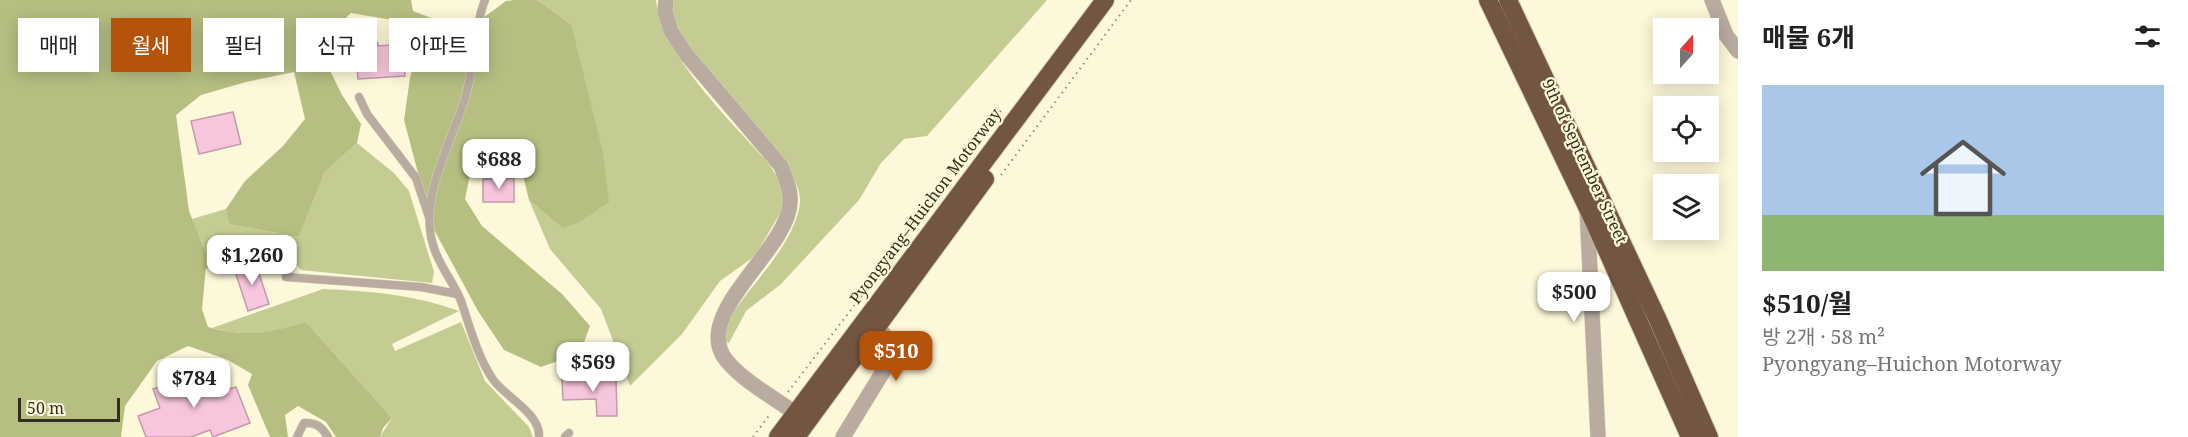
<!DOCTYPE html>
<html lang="ko">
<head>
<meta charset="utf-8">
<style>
	body { margin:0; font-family:"Noto Serif","Noto Sans KR",serif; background:#f6f6f6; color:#222; height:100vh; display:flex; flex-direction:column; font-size:22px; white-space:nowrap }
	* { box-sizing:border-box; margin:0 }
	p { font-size:20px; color:#767676 }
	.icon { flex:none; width:33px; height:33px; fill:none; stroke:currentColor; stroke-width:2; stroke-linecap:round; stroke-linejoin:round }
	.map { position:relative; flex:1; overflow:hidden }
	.sheet { display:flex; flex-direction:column; background:#fff; width:450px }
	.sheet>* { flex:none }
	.hud { position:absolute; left:18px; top:18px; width:570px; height:54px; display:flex; gap:12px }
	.needle { width:39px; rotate:21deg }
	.fabs { position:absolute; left:1653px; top:18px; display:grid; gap:12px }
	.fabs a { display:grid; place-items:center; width:66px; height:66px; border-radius:0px; background:#fff; box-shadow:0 3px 15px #0003; font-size:30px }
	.scale { position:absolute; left:18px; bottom:15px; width:102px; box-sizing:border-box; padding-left:6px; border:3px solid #322f21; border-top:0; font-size:16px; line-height:21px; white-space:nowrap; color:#322f21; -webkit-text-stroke:4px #fef8da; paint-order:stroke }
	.price { position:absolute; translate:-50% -51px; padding:0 14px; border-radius:12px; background:#fff; color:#222; font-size:20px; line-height:39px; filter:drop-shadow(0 2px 3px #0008) }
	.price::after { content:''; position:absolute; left:50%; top:36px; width:18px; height:14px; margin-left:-9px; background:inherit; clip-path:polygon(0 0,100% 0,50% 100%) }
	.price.current { background:#b45309; color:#fff }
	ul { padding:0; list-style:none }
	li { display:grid; align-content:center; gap:12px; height:318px; padding:0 24px }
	li span { display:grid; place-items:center; height:186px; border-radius:0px; color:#555 }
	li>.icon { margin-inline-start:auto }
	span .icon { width:108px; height:108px; fill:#fffc; stroke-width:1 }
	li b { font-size:26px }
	h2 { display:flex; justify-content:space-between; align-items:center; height:72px; padding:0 24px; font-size:26px }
	.pill { padding:0 21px; border-radius:0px; background:#fff; box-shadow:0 3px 15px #0003; font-size:21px; line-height:54px }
	.pill.current { background:#b45309; color:#fff }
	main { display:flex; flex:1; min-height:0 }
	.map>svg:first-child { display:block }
	.green { fill:#c4cb93 }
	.forest { fill:#b6be82 }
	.building { fill:#f8c6dc; stroke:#c09bab; stroke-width:1.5 }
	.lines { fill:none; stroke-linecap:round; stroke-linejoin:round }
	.lane-casing { stroke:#d9d4b9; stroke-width:9 }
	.street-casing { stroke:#d9d4b9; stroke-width:16 }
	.highway-casing { stroke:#d9d4b9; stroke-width:20 }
	.path { stroke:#94907a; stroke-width:2; stroke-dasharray:1.5 4.5; stroke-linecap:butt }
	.lane { stroke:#baaba1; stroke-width:8 }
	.street { stroke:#baaba1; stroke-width:15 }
	.highway { stroke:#735642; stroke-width:18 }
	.labels { text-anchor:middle; stroke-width:4.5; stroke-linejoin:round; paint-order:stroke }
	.street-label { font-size:16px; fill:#322f21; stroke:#fef8da }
</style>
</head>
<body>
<main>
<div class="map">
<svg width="1738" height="437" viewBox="0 0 1738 437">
	<rect width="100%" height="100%" fill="#fef8da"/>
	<g class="green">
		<path d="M 537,0 L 656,0 C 660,54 734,124 769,164 L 781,183 L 786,203 L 755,256 L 720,281 L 682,334 L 630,386 L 601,309 L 550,249 L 529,200 L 562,228 L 571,24 Z"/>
		<path d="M 672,0 L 1047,0 L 927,136 L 904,139 L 881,163 L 859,200 L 781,284 L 746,311 L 729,343 L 723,341 L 726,324 C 748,286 789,252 799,209 C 803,194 795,181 789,169 C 764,139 664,34 672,0 Z"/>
		<polygon points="357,143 394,173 409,191 434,272 432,283 301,270 288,254 232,261 206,269 207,256 192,219 226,209 229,224 299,237 325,172"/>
		<path d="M 323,289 C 370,291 415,295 459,311 L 392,344 L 395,351 L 461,322 L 485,381 L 529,427 L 533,437 L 380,437 L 392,418 L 306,322 C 272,334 248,337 212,328 Z"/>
	</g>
	<path class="forest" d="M 0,0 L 411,0 L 413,11 L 465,31 L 506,1 L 514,0 L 537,0 L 571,24 L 603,153 L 609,202 L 580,222 L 562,228 L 529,200 L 518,155 L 475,150 L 465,199 L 482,226 L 562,294 L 590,326 L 580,353 L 541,367 L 504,350 L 478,311 L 432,226 L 404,120 L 410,78 L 419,45 L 398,21 L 351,13 L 318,46 L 342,95 L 361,124 L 357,143 L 325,172 L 299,237 L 229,224 L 226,209 L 245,181 L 283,146 L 305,119 L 294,72 L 246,82 L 201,95 L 176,115 L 189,211 L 207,256 L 202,309 L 208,327 C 245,337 269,334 306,322 L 392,418 L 383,428 L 380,437 L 336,437 L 326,422 L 298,406 L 285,415 L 288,437 L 270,437 L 248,385 L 252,374 L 226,359 L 188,346 L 157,361 L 125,406 L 121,437 L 0,437 Z"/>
	<g class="building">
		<polygon points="378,43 378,46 403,44 405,76 358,79 355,44"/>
		<polygon points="233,112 241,144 199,154 191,121"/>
		<polygon points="514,178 514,202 483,202 483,179"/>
		<polygon points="255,261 269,304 248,311 234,268"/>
		<polygon points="208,369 217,393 236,387 250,423 213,437 210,430 191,437 146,437 138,416 160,408 153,389"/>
		<polygon points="616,378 617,416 597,416 596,399 563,400 562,379"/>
	</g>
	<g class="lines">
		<defs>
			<g id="lane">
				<path d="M 485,0 C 473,31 475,66 465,98 C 451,145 417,198 434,248 C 440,267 454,283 461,301 C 470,327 477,355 492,378 C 503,396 541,413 539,437"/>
				<polyline points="359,97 367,114 416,178 429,217"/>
				<polyline points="286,277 421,287 457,294"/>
				<path d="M 297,437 L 304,423 C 316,422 322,427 328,437"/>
				<polyline points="565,437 569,433"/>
			</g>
			<g id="street">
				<path d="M 666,0 L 665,11 L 671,31 L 686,54 L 781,166 C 785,177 791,189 790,202 C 789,250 690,314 726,360 C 743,381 773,397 795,413"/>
				<polyline points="1712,0 1726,35 1738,51"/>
				<polyline points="1587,209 1598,437"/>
				<polyline points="843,437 892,357 888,340 877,326"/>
			</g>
			<g id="highway">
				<polyline points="1488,0 1593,219 1690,437"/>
				<polyline points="1508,0 1658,320 1709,437"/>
				<polyline points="778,437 1105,0"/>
				<polyline points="796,437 985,179"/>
			</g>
		</defs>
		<use href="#lane" class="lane-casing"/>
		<use href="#street" class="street-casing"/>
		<use href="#highway" class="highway-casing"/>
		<g class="path">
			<polyline points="964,160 1002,109"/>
			<polyline points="1001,175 1131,0"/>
			<polyline points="788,392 896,251"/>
			<polyline points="753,437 771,413"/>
		</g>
		<use href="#lane" class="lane"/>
		<use href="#street" class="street"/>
		<use href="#highway" class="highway"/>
	</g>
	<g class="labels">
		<g class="street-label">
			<text transform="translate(1585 161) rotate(65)" y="6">9th of September Street</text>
			<text transform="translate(925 206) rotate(-53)" y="6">Pyongyang–Huichon Motorway</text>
		</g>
	</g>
</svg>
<div class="fabs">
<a><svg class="needle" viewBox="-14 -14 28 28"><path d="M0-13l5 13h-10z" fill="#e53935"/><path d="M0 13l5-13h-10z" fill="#767676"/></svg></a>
<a><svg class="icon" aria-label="locate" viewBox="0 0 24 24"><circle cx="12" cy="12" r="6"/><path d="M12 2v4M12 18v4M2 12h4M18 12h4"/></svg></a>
<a><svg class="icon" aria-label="layers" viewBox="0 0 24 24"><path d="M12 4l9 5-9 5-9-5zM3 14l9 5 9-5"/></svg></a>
</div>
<div class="scale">50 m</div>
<b class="price" style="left:499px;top:190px">$688</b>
<b class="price" style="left:252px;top:286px">$1,260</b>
<b class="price" style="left:1574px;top:323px">$500</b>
<b class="price current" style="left:896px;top:382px">$510</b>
<b class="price" style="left:593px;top:393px">$569</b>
<b class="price" style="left:194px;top:409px">$784</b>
<div class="hud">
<a class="pill">매매</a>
<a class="pill current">월세</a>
<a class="pill">필터</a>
<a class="pill">신규</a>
<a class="pill">아파트</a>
</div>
</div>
<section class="sheet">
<h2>매물 6개<svg class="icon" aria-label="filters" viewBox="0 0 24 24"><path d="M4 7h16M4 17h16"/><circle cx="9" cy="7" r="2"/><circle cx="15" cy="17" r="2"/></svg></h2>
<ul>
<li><span style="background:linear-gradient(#a9c7e8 70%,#8fb573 0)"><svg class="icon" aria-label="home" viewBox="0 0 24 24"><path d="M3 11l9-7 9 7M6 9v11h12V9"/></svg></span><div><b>$510/월</b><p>방 2개 · 58 m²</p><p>Pyongyang–Huichon Motorway</p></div></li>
</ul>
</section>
</main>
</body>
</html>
